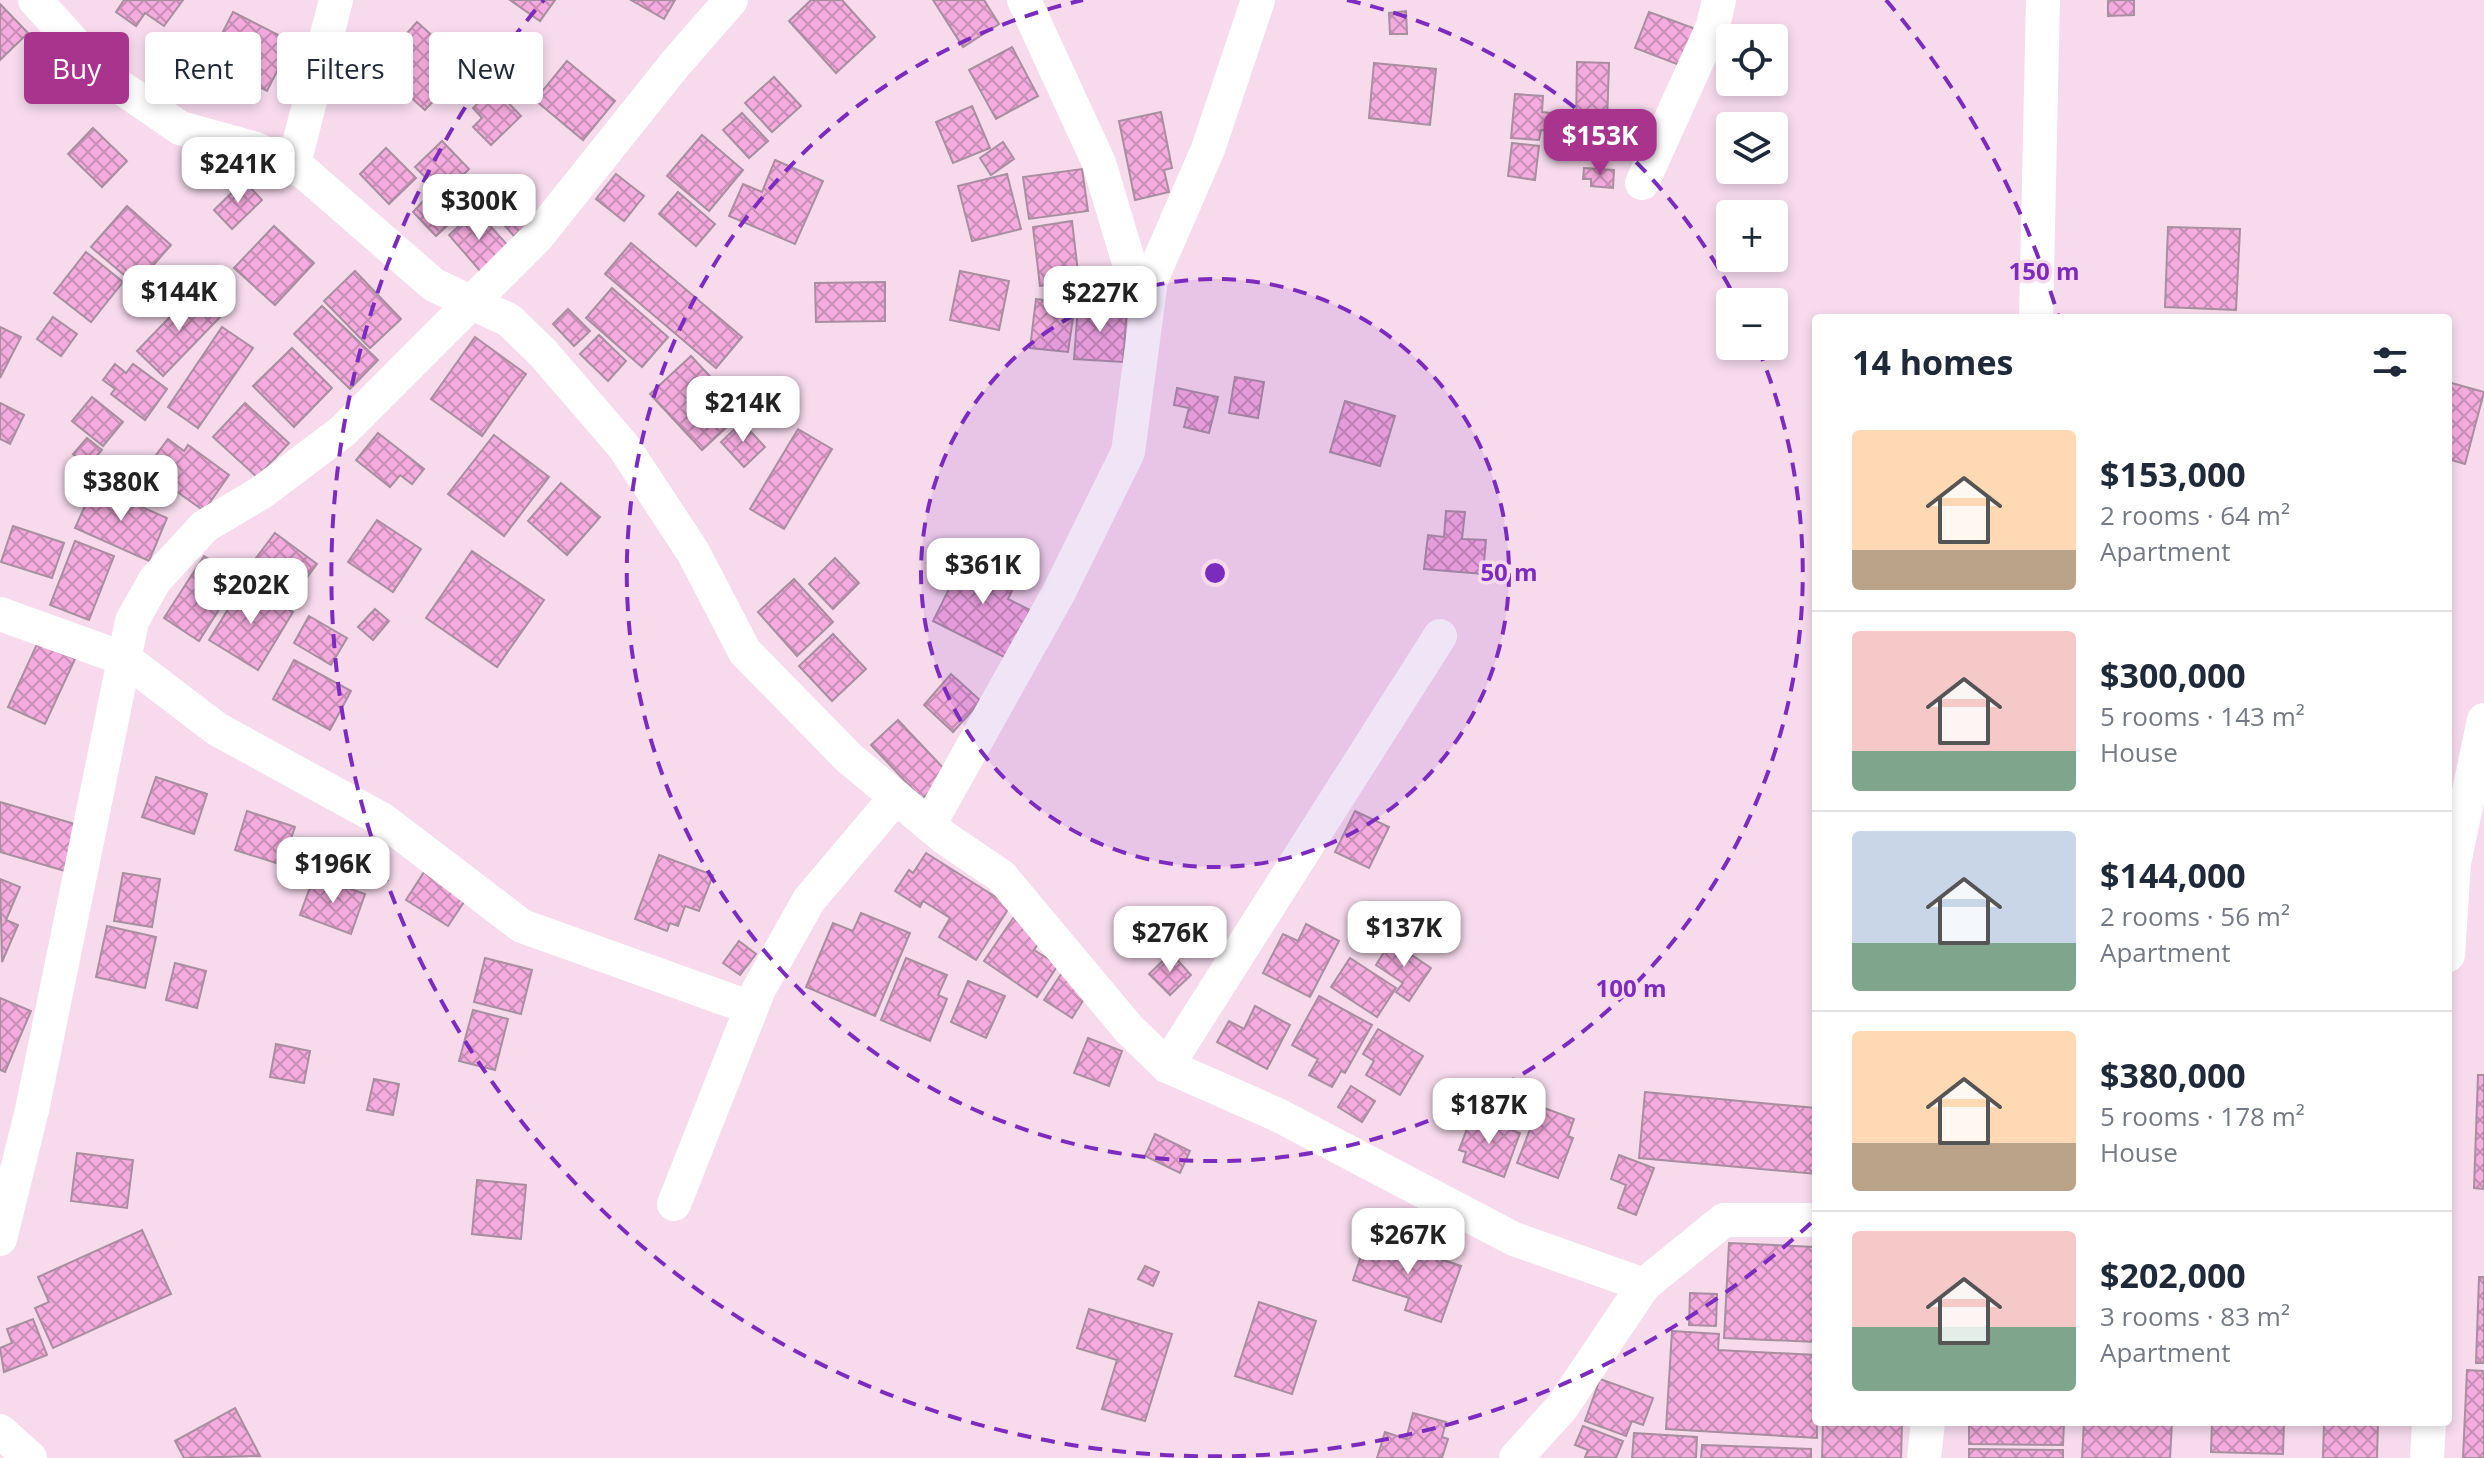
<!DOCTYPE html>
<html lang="en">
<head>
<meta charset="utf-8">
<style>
	body { margin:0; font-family:"Open Sans",sans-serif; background:#f6f6f7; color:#1f2937; height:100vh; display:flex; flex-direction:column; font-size:30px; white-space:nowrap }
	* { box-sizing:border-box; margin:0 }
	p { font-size:26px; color:#747a83 }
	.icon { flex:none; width:44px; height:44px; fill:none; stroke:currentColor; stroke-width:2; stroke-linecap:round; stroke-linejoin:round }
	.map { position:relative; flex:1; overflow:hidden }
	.details { position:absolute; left:1812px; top:314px; width:640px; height:1112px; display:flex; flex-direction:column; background:#fff; border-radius:8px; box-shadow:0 4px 12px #0003 }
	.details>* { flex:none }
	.hud { position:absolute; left:24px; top:32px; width:760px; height:72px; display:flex; gap:16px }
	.buttons { position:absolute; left:1716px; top:24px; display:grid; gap:16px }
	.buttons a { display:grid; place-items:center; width:72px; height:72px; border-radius:8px; background:#fff; box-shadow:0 4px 12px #0003; font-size:40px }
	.price { position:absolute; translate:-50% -68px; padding:0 18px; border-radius:16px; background:#fff; color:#222; font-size:26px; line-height:52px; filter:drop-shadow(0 2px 4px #0008) }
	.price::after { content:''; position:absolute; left:50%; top:48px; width:24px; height:18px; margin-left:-12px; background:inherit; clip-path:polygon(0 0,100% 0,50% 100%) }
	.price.active { background:#a8348e; color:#fff }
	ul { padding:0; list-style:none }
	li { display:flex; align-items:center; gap:24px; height:200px; padding:0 40px }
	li+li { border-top:2px solid #e0e1e3 }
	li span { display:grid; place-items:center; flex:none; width:224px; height:160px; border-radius:8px; color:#555 }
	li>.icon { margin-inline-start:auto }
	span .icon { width:96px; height:96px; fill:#fffc; stroke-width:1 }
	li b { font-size:34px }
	h2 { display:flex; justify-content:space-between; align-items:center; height:96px; padding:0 40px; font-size:34px }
	.pill { padding:0 28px; border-radius:8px; background:#fff; box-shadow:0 4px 12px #0003; font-size:28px; line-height:72px }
	.pill.active { background:#a8348e; color:#fff }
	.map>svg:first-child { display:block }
	.building { fill:url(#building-cross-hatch); stroke:#a88fa0; stroke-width:2 }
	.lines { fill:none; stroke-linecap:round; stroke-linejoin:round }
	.minor { stroke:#fff; stroke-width:34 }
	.ring { fill:none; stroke:#7b2cbf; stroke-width:4; stroke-dasharray:14 10 }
	.centre { fill:#7b2cbf; stroke:#f7dbed; stroke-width:4 }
	.ring-label { font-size:24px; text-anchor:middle; font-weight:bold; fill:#7b2cbf; stroke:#f7dbed; stroke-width:7; stroke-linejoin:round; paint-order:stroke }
</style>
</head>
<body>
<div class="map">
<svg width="2484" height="1458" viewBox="0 0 2484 1458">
	<defs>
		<pattern id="building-cross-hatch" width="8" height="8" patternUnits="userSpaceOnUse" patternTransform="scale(2)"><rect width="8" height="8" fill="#f4acde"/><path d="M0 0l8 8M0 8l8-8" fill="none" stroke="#c78db5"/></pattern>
	</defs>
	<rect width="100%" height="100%" fill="#f7dbed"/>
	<g class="building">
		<polygon points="124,0 183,0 164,26 145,13 136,26 116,12"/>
		<polygon points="510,0 555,0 540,21"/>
		<polygon points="631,0 675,0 664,19"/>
		<polygon points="811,0 842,0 875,37 836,73 789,21"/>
		<polygon points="933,0 984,0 999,24 963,47"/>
		<polygon points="2108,0 2134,0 2134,15 2108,16"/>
		<polygon points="0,4 28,33 0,60"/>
		<polygon points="1406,11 1407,34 1390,34 1389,13"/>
		<polygon points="233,12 292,42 267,91 208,61"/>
		<polygon points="1649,12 1696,29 1682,66 1635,48"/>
		<polygon points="417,22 453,54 438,69 452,81 425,110 377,67"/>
		<polygon points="1012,47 1038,96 996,119 969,70"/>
		<polygon points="464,55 487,77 470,94 448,73"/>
		<polygon points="516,56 542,82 521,102 496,77"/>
		<polygon points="567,61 615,101 583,140 535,100"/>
		<polygon points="1577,62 1609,63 1607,124 1576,124"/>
		<polygon points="1374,63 1436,69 1430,125 1369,118"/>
		<polygon points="774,77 801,106 772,132 745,103"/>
		<polygon points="494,88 521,116 491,145 473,127 482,118 473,108"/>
		<polygon points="1515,94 1543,96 1542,112 1560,114 1558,131 1541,130 1539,140 1511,138"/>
		<polygon points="972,106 990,148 953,163 936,122"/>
		<polygon points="1161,112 1172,168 1164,170 1169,192 1135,200 1119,121"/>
		<polygon points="742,113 768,141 749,158 723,130"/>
		<polygon points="1573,126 1604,127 1604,157 1573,156"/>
		<polygon points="93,128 127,161 102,187 68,154"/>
		<polygon points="702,135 743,170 709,211 667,176"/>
		<polygon points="442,141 469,169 443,195 415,167"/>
		<polygon points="1003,142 1014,159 991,175 980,158"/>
		<polygon points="1512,143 1539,146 1535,180 1508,176"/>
		<polygon points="386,148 416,178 389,204 360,174"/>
		<polygon points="775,160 823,181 795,244 729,216 743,184 762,192"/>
		<polygon points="1584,168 1614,170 1613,188 1591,186 1591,179 1583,179"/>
		<polygon points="1082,169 1088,211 1029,219 1023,177"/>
		<polygon points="616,174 644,196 624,221 596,199"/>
		<polygon points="1007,174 1021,229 972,241 958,186"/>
		<polygon points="244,181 262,200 232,229 214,210"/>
		<polygon points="678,192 715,224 696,246 659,214"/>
		<polygon points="427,197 451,222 436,236 413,212"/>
		<polygon points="515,203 531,221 514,236 498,218"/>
		<polygon points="127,206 171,245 136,285 91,247"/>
		<polygon points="476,210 510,248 482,273 449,235"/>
		<polygon points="1072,221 1079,281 1040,286 1033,227"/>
		<polygon points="274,226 314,263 275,305 234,268"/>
		<polygon points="2168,227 2240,229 2236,310 2165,307"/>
		<polygon points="631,243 742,337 716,368 605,274"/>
		<polygon points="86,252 123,282 91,322 54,293"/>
		<polygon points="355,271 401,319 370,348 324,301"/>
		<polygon points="960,271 1009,281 999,330 950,320"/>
		<polygon points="1123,275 1124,300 1100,301 1099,277"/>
		<polygon points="885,282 885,321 816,322 815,283"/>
		<polygon points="1072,287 1092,288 1091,302 1071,301"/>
		<polygon points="612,288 668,337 642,367 586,318"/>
		<polygon points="195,291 222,315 163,376 137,351"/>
		<polygon points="1036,299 1075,304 1068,352 1030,348"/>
		<polygon points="322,306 378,360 350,389 294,334"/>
		<polygon points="1078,306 1127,309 1123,362 1074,359"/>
		<polygon points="568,309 590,331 574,346 553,324"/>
		<polygon points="53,317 77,334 61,356 37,339"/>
		<polygon points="0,327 21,337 0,378"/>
		<polygon points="222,327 253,348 198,428 168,407"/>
		<polygon points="599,335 626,361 608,381 580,354"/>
		<polygon points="475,337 526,374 482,436 431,399"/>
		<polygon points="292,348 332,388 294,427 253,386"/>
		<polygon points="691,356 743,412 702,450 650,394"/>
		<polygon points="115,364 126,373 133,364 167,389 145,420 111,394 115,389 103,380"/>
		<polygon points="1235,377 1264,382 1258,418 1229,413"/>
		<polygon points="2448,382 2484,392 2465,464 2448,459"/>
		<polygon points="1177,388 1218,397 1209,433 1184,427 1189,408 1174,405"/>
		<polygon points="92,397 123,422 103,446 72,421"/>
		<polygon points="1345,401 1395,416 1380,466 1330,452"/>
		<polygon points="0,403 24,415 10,444 0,439"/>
		<polygon points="245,403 289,443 257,477 213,437"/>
		<polygon points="742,422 765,447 744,467 721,442"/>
		<polygon points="798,429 832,449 784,529 750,509"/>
		<polygon points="378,433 424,469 412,484 400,475 390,487 356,460"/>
		<polygon points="494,435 549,477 504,536 448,494"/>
		<polygon points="87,438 102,450 88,466 73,454"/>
		<polygon points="168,439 184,451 188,445 229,475 204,511 162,481 165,477 148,466"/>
		<polygon points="561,483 600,517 567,555 528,521"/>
		<polygon points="94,486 167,518 149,561 75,528"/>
		<polygon points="1446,511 1465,512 1462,539 1486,540 1483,574 1424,569 1428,535 1444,537"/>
		<polygon points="377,520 421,549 393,592 348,562"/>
		<polygon points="13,526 64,543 52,578 1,562"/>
		<polygon points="275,533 317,564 296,592 253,562"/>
		<polygon points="75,541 114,556 89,620 50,605"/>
		<polygon points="472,551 544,600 497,667 426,618"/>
		<polygon points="968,551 1019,576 1008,599 1030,610 1006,658 933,621"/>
		<polygon points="204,556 239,578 199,641 164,618"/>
		<polygon points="835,558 859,583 833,609 809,584"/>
		<polygon points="794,579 833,622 797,656 758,612"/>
		<polygon points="245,582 293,612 258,670 209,640"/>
		<polygon points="375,609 389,621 373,640 358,627"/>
		<polygon points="309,616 347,638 331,665 294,643"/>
		<polygon points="833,634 866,669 832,701 799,666"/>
		<polygon points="38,642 75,659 45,724 8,707"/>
		<polygon points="294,660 351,691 330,730 273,699"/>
		<polygon points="951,674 981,701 953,732 924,705"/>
		<polygon points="898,720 948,773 922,799 871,745"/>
		<polygon points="156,777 207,794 194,834 142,817"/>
		<polygon points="0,802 78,825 65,871 0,852"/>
		<polygon points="247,811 295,827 282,865 235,850"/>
		<polygon points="1355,811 1389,827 1369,868 1335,852"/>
		<polygon points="926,853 1010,906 976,960 939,937 950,918 923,901 920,907 895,891 909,870 913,873"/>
		<polygon points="659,855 713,875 699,911 685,906 678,926 670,923 667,931 635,919"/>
		<polygon points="426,869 468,896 448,926 406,900"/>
		<polygon points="123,873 160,879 152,927 114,921"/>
		<polygon points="314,876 365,894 351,934 300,915"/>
		<polygon points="0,879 20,887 6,920 18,925 2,962"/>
		<polygon points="861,913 910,933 875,1016 806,987 833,923 853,931"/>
		<polygon points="1016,914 1045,933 1034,950 1058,965 1037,997 984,961"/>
		<polygon points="1306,924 1339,941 1310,997 1263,973 1283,934 1298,941"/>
		<polygon points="107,926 156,937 145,988 96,977"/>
		<polygon points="739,941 756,954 740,975 723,963"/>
		<polygon points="1391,941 1431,968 1409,1001 1396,992 1403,983 1376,965"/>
		<polygon points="1171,953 1191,975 1170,995 1149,974"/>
		<polygon points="485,958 532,970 521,1014 474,1002"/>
		<polygon points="906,958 947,975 938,995 947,999 930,1041 881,1020"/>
		<polygon points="1350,958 1396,988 1377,1017 1331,987"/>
		<polygon points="175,963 206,971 197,1008 166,1000"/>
		<polygon points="1062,973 1089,991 1072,1018 1044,1000"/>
		<polygon points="968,981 1005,996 986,1038 951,1022"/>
		<polygon points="1319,996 1372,1025 1345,1073 1341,1071 1332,1087 1309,1075 1318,1059 1292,1045"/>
		<polygon points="0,998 31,1011 5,1072 0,1070"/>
		<polygon points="1255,1006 1290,1025 1267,1069 1217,1042 1229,1021 1244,1029"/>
		<polygon points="473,1010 508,1019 495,1070 459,1061"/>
		<polygon points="1378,1029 1423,1056 1400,1095 1366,1075 1374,1061 1363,1054"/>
		<polygon points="1088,1038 1122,1051 1109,1086 1074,1073"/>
		<polygon points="276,1044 310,1051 304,1083 270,1077"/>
		<polygon points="2478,1075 2484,1075 2484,1189 2474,1188"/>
		<polygon points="374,1079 399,1084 393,1115 367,1110"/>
		<polygon points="1351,1086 1375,1101 1362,1122 1338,1107"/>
		<polygon points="1645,1092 1816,1108 1816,1174 1639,1158"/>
		<polygon points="1539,1106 1574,1119 1568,1136 1573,1138 1558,1178 1517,1163"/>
		<polygon points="1472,1115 1520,1133 1504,1177 1463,1162 1466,1152 1459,1150"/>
		<polygon points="1155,1134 1190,1151 1180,1173 1145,1156"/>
		<polygon points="77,1153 133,1160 127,1208 71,1201"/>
		<polygon points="1619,1155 1654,1168 1636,1215 1618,1208 1626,1185 1611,1179"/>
		<polygon points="477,1180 526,1185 521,1239 472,1234"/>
		<polygon points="142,1230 171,1294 53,1348 35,1308 49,1302 38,1277"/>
		<polygon points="1368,1235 1461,1266 1441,1322 1405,1310 1409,1298 1353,1280"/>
		<polygon points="1729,1243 1815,1247 1816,1342 1724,1338"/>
		<polygon points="1145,1266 1159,1272 1153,1286 1138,1279"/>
		<polygon points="2479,1277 2484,1277 2484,1363 2476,1363"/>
		<polygon points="1690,1293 1717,1294 1716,1326 1689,1325"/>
		<polygon points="1259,1302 1316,1321 1292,1394 1235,1376"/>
		<polygon points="1089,1309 1172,1334 1145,1421 1102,1409 1117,1360 1077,1348"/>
		<polygon points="33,1319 47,1355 4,1372 0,1348 12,1343 7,1329"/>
		<polygon points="1672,1331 1719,1334 1718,1350 1816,1355 1817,1438 1666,1429"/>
		<polygon points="2467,1370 2484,1371 2484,1458 2463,1458"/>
		<polygon points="1600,1379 1653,1398 1643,1425 1632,1421 1626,1436 1585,1421"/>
		<polygon points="235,1408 260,1456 184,1458 175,1441"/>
		<polygon points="1413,1413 1446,1422 1442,1437 1448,1439 1442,1458 1377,1458 1385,1432 1406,1439"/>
		<polygon points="1823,1422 1902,1422 1901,1458 1822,1458"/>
		<polygon points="1969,1422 2064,1422 2063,1445 1969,1444"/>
		<polygon points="2084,1422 2172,1422 2170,1458 2082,1458"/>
		<polygon points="2212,1422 2284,1422 2283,1454 2211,1452"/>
		<polygon points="2324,1422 2378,1422 2377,1458 2323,1458"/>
		<polygon points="1583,1426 1623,1441 1616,1458 1585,1457 1588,1450 1575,1445"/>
		<polygon points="1634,1433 1697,1437 1696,1458 1632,1458"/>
		<polygon points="1702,1445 1811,1449 1811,1458 1701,1458"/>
		<polygon points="1969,1449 2063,1450 2063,1458 1969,1458"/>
	</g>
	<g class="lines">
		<g class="minor">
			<polyline points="35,0 103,75 180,128 256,149 304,172 434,285 509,320 543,353 624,447 693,552 745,652 849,758 945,838 1001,876 1129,1029 1167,1066 1278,1115 1514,1239 1644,1285"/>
			<polyline points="1024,0 1099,163 1144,313"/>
			<polyline points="293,167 336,0"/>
			<polyline points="1642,183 1713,26 1719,0"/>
			<polyline points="2036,318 2043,0"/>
			<polyline points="0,614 125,659 217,729 383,820 522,926 751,1008"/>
			<polyline points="929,825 1058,594 1128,452 1151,280 1208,149 1258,0"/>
			<polyline points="2448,955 2454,863 2484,720"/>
			<polyline points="1167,1066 1440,636"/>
			<polyline points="674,1204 759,989 809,900 896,797"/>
			<polyline points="0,1239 32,1110 132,621 155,580 205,526 262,492 343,431 537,237 676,63 731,0"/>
			<polyline points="0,1431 30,1458"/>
			<polyline points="1516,1458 1562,1407 1644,1285 1724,1220 1816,1220"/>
			<polyline points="1924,1458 1928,1422"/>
			<polyline points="2427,1458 2429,1422"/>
		</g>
	</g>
	<circle cx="1215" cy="573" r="294" fill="#7b2cbf" fill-opacity=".12"/>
	<g class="ring">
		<circle cx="1215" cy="573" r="294"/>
		<path d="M1347 0A588 588 0 0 1 1737 301M1758 348A588 588 0 1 1 1083 0"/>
		<path d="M1811 1223A882 882 0 0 1 544 0M1886 0A882 882 0 0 1 2058 315"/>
	</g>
	<circle cx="1215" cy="573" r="12" class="centre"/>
	<g class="ring-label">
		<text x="2044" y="280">150 m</text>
		<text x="1509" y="581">50 m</text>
		<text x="1631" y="997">100 m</text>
	</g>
</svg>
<div class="buttons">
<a><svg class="icon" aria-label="locate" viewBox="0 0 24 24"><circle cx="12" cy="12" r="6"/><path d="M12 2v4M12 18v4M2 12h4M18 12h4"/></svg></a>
<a><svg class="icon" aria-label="layers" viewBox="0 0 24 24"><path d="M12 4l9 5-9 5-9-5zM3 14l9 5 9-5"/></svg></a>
<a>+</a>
<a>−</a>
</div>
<b class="price active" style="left:1600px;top:177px">$153K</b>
<b class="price" style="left:238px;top:205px">$241K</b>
<b class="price" style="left:479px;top:242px">$300K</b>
<b class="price" style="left:179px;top:333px">$144K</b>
<b class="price" style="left:1100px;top:334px">$227K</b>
<b class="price" style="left:743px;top:444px">$214K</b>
<b class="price" style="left:121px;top:523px">$380K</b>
<b class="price" style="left:983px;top:606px">$361K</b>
<b class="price" style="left:251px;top:626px">$202K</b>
<b class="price" style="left:333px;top:905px">$196K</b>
<b class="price" style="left:1404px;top:969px">$137K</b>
<b class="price" style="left:1170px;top:974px">$276K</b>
<b class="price" style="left:1489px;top:1146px">$187K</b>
<b class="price" style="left:1408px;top:1276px">$267K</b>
<div class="hud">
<a class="pill active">Buy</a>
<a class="pill">Rent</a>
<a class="pill">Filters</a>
<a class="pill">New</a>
</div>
<section class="details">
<h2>14 homes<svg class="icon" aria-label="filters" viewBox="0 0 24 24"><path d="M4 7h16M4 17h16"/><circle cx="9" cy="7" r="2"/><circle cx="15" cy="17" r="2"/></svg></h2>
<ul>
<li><span style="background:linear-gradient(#ffd9b3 75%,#b9a48a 0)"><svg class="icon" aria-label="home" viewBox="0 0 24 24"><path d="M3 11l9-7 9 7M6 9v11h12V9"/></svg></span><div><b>$153,000</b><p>2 rooms · 64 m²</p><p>Apartment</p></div></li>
<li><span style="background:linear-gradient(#f6c9c9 75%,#7fa58c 0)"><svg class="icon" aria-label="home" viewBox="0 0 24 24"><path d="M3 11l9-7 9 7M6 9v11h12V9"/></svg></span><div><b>$300,000</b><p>5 rooms · 143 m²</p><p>House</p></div></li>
<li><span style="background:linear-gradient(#c9d6e8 70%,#7fa58c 0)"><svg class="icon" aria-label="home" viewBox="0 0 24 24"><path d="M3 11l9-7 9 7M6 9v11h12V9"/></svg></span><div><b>$144,000</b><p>2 rooms · 56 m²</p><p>Apartment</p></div></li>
<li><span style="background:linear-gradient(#ffd9b3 70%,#b9a48a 0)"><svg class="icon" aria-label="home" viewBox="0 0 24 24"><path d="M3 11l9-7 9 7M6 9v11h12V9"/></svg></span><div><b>$380,000</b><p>5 rooms · 178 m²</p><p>House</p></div></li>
<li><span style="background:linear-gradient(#f6c9c9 60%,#7fa58c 0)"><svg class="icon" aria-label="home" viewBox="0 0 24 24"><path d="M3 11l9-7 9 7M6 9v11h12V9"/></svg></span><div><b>$202,000</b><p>3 rooms · 83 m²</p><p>Apartment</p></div></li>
</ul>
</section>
</div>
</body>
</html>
